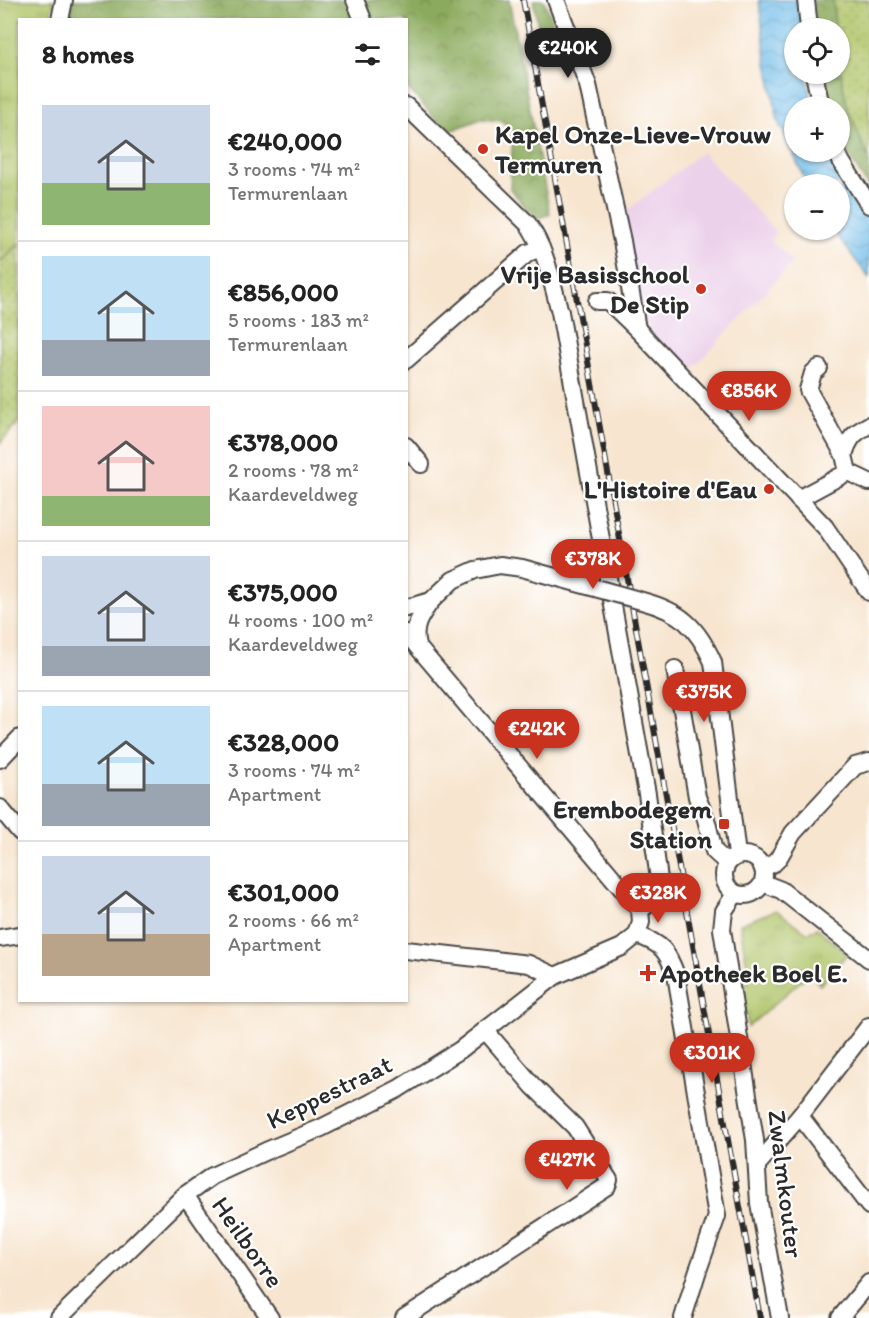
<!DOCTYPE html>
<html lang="en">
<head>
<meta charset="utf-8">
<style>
	body { margin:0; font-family:Itim,sans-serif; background:#f2f2f2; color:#222; height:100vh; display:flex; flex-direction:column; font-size:22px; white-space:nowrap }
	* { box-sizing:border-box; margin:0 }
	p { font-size:20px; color:#767676 }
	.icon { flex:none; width:33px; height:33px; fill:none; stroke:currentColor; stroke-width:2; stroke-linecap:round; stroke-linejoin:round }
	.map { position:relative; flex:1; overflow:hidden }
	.sheet { position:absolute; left:18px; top:18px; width:390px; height:984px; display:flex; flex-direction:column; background:#fff; border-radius:0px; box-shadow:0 2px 4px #0004 }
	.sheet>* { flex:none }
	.buttons { position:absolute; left:784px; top:18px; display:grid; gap:12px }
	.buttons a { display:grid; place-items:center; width:66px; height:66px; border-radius:50%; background:#fff; box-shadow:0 2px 4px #0004; font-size:30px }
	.price { position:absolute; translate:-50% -51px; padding:0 14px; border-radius:21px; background:#c8321e; color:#fff; font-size:20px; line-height:39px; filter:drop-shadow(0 2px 3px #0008) }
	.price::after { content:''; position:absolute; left:50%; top:36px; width:18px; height:14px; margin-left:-9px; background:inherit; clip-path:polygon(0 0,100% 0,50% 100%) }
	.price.current { background:#222; color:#fff }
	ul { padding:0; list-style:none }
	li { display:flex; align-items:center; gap:18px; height:150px; padding:0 24px }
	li+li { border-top:2px solid #e0e0e0 }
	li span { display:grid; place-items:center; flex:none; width:168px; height:120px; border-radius:0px; color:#555 }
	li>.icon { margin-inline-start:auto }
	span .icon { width:72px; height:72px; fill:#fffc; stroke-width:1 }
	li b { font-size:26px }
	h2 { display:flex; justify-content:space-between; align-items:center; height:72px; padding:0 24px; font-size:26px }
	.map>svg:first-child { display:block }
	.built { fill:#ecd1ea }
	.grass { fill:url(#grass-dots); stroke:#6e784a; stroke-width:1.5 }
	.forest { fill:url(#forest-crowns); stroke:#5c6a44; stroke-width:1.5 }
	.park { fill:url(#park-tufts); stroke:#6e784a; stroke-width:1.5 }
	.water { fill:url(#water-waves); stroke:#4c738a; stroke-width:1.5 }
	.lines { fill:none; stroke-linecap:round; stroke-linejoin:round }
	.minor-casing { stroke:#4a4744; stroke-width:20 }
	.minor { stroke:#fff; stroke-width:16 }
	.rail-casing { stroke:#2b2b2b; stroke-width:6 }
	.rail { stroke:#fff; stroke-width:4; stroke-dasharray:11; stroke-linecap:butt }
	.minor-bridge-casing { stroke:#4a4744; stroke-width:20; stroke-linecap:butt }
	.minor-bridge { stroke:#fff; stroke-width:16 }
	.poi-dot { fill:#c8321e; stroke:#fff; stroke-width:2 }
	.labels { text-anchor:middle; stroke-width:4.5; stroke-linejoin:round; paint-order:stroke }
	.poi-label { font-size:26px; font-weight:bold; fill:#2b2b2b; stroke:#fff; text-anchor:end }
	.street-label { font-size:26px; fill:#2b2b2b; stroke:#fff }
</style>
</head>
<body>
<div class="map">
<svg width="869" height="1318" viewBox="0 0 869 1318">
	<defs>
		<pattern id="grass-dots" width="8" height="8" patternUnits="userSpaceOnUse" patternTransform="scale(1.5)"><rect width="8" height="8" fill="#b0c569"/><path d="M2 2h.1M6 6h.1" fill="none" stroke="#98a95b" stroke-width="1.8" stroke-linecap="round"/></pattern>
		<pattern id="forest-crowns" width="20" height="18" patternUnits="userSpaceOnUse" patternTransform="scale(1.5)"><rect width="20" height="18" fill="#8caa5d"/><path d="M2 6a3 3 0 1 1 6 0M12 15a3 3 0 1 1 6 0" fill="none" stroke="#738b4d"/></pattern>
		<pattern id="park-tufts" width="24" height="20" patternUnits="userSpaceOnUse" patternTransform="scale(1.5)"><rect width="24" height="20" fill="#b0c569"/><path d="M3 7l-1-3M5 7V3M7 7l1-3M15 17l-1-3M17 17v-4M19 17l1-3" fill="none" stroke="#98a95b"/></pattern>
		<pattern id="water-waves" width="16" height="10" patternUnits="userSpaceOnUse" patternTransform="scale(1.5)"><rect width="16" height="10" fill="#6ebbe8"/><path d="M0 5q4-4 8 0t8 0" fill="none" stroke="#5b98bc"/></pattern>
	</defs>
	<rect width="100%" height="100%" fill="#fff"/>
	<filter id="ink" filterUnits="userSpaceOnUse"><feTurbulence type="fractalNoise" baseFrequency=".0167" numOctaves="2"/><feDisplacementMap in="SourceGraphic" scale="12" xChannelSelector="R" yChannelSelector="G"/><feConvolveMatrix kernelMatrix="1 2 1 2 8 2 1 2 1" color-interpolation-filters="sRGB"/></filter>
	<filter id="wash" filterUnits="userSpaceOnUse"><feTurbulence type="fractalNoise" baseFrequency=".008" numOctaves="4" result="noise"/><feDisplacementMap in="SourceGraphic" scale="24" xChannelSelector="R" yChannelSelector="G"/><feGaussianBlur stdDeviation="1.35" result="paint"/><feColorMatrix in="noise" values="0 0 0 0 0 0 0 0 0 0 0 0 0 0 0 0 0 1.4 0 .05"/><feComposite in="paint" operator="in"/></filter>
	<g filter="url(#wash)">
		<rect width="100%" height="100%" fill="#f7e5cf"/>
		<polygon class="built" points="702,152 777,233 770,240 793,262 689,373 648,331 651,328 641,318 620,216"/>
		<g class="grass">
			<polygon points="833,0 869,0 869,159 847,106 840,69 840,28 835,28"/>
			<polygon points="19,245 19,422 0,443 0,263"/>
		</g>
		<g class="forest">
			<polygon points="73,0 344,0 352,19 69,19"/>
			<polygon points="363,0 509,0 550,214 536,219 510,189 513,131 502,121 481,119 447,132 407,87 406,20 371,19"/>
			<polygon points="533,0 544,0 554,25 540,36"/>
			<polygon points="813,0 833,0 835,28 816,28"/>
			<polygon points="840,69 847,106 869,159 869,189 847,152 840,136 840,106 828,106 821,74 840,74"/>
		</g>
		<g class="park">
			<polygon points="0,0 54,0 50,19 20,20 19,243 0,262"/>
			<polygon points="776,910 808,933 817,928 847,954 820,985 810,973 748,1027 743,987 749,979 740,924"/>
		</g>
		<polygon class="water" points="759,0 798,0 801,28 795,28 795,74 806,74 813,106 795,106 795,152 830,152 869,217 869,278 833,230 840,230 840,184 807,184 778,121 766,58"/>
	</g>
	<g filter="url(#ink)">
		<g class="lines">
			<defs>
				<g id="minor">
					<polyline points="355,0 363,20"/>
					<polyline points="556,0 588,85 622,241 637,329"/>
					<polyline points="806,0 809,28"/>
					<polyline points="60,20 64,0"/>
					<polyline points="814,74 821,106"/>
					<path d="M 406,106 L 528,224 C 546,249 552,283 560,312 L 647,794 L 660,886 L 657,898 L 640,910"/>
					<polyline points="837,152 841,161 869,205"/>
					<polyline points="597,301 608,301 637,329 825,527 869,592"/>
					<polyline points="406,360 528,253 541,248"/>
					<polyline points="819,368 813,373 808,390 844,455 848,472"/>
					<polyline points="406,446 421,464"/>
					<path d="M 844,455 C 849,438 854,433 869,425"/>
					<polyline points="798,499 848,472 869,482"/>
					<path d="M 642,601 C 680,611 697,626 713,662 L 737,855"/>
					<polyline points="406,608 431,601 453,580 475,570 500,565 522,568 599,589"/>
					<polyline points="406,633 640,910 641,922 637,935"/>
					<path d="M 417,646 C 412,627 420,616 431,601"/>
					<polyline points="675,669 697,797 706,819 714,851 727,863"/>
					<polyline points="0,759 20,738"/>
					<polyline points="0,808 20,832"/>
					<circle cx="744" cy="875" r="20"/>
					<polyline points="763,868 774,863 778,859 793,833 855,766 869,762"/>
					<polyline points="763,883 781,890 869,959"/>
					<polyline points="735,894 724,911 722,929 755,1140 759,1203 780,1318"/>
					<path d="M 637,935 C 663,944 667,951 676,975 L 717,1216 L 697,1273 L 683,1318"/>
					<polyline points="0,938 20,935"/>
					<polyline points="406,950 529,964 555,976"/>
					<polyline points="800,1116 869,1206"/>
					<polyline points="757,1165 800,1116 869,1026"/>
					<polyline points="185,1195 270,1318"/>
					<polyline points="59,1318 185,1195 212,1176 266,1151 321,1128 398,1089 460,1050 555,976 622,947 637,935"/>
					<polyline points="404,1318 607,1186 609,1180 575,1127 533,1086 485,1030"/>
					<polyline points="840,1318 869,1283"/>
				</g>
			</defs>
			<use href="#minor" class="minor-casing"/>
			<use href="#minor" class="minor"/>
			<defs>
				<polyline id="rail" points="523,0 760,1318"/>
			</defs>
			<use href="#rail" class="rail-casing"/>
			<use href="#rail" class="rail"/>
			<defs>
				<polyline id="minor-bridge" points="599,589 642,601"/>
			</defs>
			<use href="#minor-bridge" class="minor-bridge-casing"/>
			<use href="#minor-bridge" class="minor-bridge"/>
		</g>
	</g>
	<g class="poi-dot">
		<circle cx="483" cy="149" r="6"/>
		<circle cx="701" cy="289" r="6"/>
		<circle cx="769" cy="489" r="6"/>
		<rect x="718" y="818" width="12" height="12" rx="3"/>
		<path d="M645 964h6v6h6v6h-6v6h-6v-6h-6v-6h6z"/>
	</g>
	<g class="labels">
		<g class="poi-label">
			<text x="495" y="143" text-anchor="start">Kapel Onze-Lieve-Vrouw<tspan x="495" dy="30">Termuren</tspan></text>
			<text x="689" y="283">Vrije Basisschool<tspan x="689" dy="30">De Stip</tspan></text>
			<text x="757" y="498">L'Histoire d'Eau</text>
			<text x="712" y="818">Erembodegem<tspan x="712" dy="30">Station</tspan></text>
			<text x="660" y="982" text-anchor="start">Apotheek Boel E.</text>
		</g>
		<g class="street-label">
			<text transform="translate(329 1092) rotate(-26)" y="9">Keppestraat</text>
			<text transform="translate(786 1184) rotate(83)" y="9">Zwalmkouter</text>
			<text transform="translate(248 1242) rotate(55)" y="9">Heilborre</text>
		</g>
	</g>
</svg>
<div class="buttons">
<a><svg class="icon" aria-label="locate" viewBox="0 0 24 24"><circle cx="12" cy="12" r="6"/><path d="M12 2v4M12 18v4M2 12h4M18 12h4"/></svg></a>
<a>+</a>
<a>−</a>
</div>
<b class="price current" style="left:568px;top:79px">€240K</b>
<b class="price" style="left:749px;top:422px">€856K</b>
<b class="price" style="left:593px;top:590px">€378K</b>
<b class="price" style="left:704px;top:723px">€375K</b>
<b class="price" style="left:537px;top:760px">€242K</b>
<b class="price" style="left:658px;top:924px">€328K</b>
<b class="price" style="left:712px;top:1084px">€301K</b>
<b class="price" style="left:567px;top:1191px">€427K</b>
<section class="sheet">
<h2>8 homes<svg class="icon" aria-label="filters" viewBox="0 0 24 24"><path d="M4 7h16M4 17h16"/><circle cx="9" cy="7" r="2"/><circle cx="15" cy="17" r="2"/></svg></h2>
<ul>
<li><span style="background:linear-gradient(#c9d6e8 65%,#8fb573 0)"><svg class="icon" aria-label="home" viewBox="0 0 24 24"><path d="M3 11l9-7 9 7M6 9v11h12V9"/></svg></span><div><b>€240,000</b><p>3 rooms · 74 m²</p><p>Termurenlaan</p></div></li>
<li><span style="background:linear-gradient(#bfe0f5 70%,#9aa5b1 0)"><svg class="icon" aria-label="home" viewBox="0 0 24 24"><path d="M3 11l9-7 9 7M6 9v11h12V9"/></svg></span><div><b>€856,000</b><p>5 rooms · 183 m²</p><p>Termurenlaan</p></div></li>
<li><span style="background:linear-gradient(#f6c9c9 75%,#8fb573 0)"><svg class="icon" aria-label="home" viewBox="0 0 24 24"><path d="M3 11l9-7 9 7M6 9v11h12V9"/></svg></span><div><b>€378,000</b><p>2 rooms · 78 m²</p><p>Kaardeveldweg</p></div></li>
<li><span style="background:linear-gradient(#c9d6e8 75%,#9aa5b1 0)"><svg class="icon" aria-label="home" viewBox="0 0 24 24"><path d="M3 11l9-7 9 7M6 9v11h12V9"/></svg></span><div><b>€375,000</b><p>4 rooms · 100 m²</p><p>Kaardeveldweg</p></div></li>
<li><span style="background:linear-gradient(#bfe0f5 65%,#9aa5b1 0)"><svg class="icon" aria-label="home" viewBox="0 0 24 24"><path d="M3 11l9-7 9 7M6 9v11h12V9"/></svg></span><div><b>€328,000</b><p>3 rooms · 74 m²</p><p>Apartment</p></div></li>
<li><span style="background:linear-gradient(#c9d6e8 65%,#b9a48a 0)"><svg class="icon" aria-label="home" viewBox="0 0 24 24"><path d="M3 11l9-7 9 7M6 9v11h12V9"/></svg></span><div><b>€301,000</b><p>2 rooms · 66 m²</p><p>Apartment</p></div></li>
</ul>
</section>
</div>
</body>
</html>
